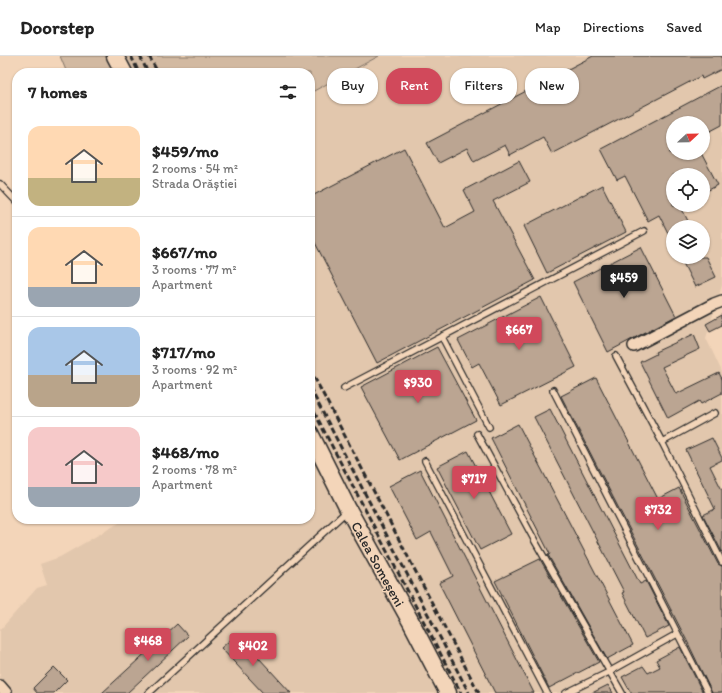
<!DOCTYPE html>
<html lang="en">
<head>
<meta charset="utf-8">
<style>
	body { margin:0; font-family:Itim,sans-serif; background:#f2f2f2; color:#222; height:100vh; display:flex; flex-direction:column; font-size:15px; white-space:nowrap }
	* { box-sizing:border-box; margin:0 }
	p { font-size:13px; color:#767676 }
	.icon { flex:none; width:22px; height:22px; fill:none; stroke:currentColor; stroke-width:2; stroke-linecap:round; stroke-linejoin:round }
	.map { position:relative; flex:1; overflow:hidden }
	.details { position:absolute; left:12px; top:12px; width:303px; height:456px; display:flex; flex-direction:column; background:#fff; border-radius:16px; box-shadow:0 1px 3px #0004 }
	.details>* { flex:none }
	.guide { position:absolute; left:327px; top:12px; width:335px; height:36px; display:flex; gap:8px }
	.needle { width:26px; rotate:68deg }
	.tools { position:absolute; left:666px; top:60px; display:grid; gap:8px }
	.tools a { display:grid; place-items:center; width:44px; height:44px; border-radius:50%; background:#fff; box-shadow:0 1px 3px #0004; font-size:20px }
	.price { position:absolute; translate:-50% -34px; padding:0 9px; border-radius:4px; background:#d1495b; color:#fff; font-size:13px; line-height:26px; filter:drop-shadow(0 1px 2px #0008) }
	.price::after { content:''; position:absolute; left:50%; top:24px; width:12px; height:9px; margin-left:-6px; background:inherit; clip-path:polygon(0 0,100% 0,50% 100%) }
	.price.current { background:#222; color:#fff }
	ul { padding:0; list-style:none }
	li { display:flex; align-items:center; gap:12px; height:100px; padding:0 16px }
	li+li { border-top:1px solid #e0e0e0 }
	li span { display:grid; place-items:center; flex:none; width:112px; height:80px; border-radius:12px; color:#555 }
	li>.icon { margin-inline-start:auto }
	span .icon { width:48px; height:48px; fill:#fffc; stroke-width:1 }
	li b { font-size:17px }
	h2 { display:flex; justify-content:space-between; align-items:center; height:48px; padding:0 16px; font-size:17px }
	.pill { padding:0 14px; border-radius:16px; background:#fff; box-shadow:0 1px 3px #0004; font-size:14px; line-height:36px }
	.pill.current { background:#d1495b; color:#fff }
	header { display:flex; align-items:center; gap:24px; box-sizing:border-box; height:56px; padding:0 20px; background:#fff; border-bottom:1px solid #e0e0e0 }
	header strong { font-size:19px }
	nav { display:flex; gap:22px; margin-inline-start:auto; font-size:14px }
	.map>svg:first-child { display:block }
	.built { fill:#e2c7ad; fill-rule:evenodd }
	.green { fill:#d2b9a1; stroke:#7e7266 }
	.building { fill:#bba592; stroke:#2b2b2b }
	.lines { fill:none; stroke-linecap:round; stroke-linejoin:round }
	.service-casing { stroke:#2b2b2b; stroke-width:8 }
	.minor-casing { stroke:#2b2b2b; stroke-width:14 }
	.secondary-casing { stroke:#2b2b2b; stroke-width:19 }
	.service { stroke:#f3d5b9; stroke-width:5.5 }
	.minor { stroke:#f3d5b9; stroke-width:11 }
	.secondary { stroke:#f3d5b9; stroke-width:16 }
	.rail { stroke:#2b2b2b; stroke-width:3; stroke-dasharray:6 3; stroke-linecap:butt }
	.labels { text-anchor:middle; stroke-width:3; stroke-linejoin:round; paint-order:stroke }
	.street-label { font-size:14px; fill:#2b2b2b; stroke:#f3d5b9 }
</style>
</head>
<body>
<header>
<strong>Doorstep</strong>
<nav><a>Map</a><a>Directions</a><a>Saved</a></nav>
</header>
<div class="map">
<svg width="722" height="637" viewBox="0 0 722 637">
	<rect width="100%" height="100%" fill="#f3d5b9"/>
	<filter id="ink" filterUnits="userSpaceOnUse"><feTurbulence type="fractalNoise" baseFrequency=".025" numOctaves="2"/><feDisplacementMap in="SourceGraphic" scale="8" xChannelSelector="R" yChannelSelector="G"/><feConvolveMatrix kernelMatrix="1 2 1 2 8 2 1 2 1" color-interpolation-filters="sRGB"/></filter>
	<g filter="url(#ink)">
		<path class="built" d="M 379,0 L 722,0 L 722,229 L 706,282 L 722,316 L 722,637 L 0,637 L 0,574 L 37,532 L 47,529 L 40,508 L 60,501 L 126,463 L 310,463 L 310,37 ZM 673,67 L 703,67 L 703,97 L 673,97 ZM 673,119 L 703,119 L 703,149 L 673,149 ZM 673,171 L 703,171 L 703,201 L 673,201 Z"/>
		<polygon class="green" points="60,0 379,0 310,37 310,17 67,17"/>
		<g class="building">
			<polygon points="593,0 722,0 722,13 702,23 701,20 552,98 543,81 510,99 505,89 474,105 467,92 438,107 427,87"/>
			<polygon points="722,29 722,69 703,79 703,67 673,67 673,95 669,97 701,97 718,129 703,137 703,119 673,119 673,149 680,149 691,171 673,171 673,187 659,159 648,165 625,120 617,124 601,93"/>
			<polygon points="404,92 445,172 475,156 464,134 519,105 530,126 493,145 535,224 377,307 310,177 310,141"/>
			<polygon points="602,129 626,176 547,217 524,170"/>
			<polygon points="641,191 676,260 608,296 573,226"/>
			<polygon points="680,201 706,201 716,221 695,231"/>
			<polygon points="541,241 576,311 501,349 479,307 472,311 458,284"/>
			<polygon points="722,259 722,269 710,275 706,268"/>
			<polygon points="694,278 700,293 662,311 676,338 719,317 722,323 722,337 701,348 699,345 668,362 640,306 656,298 655,296"/>
			<polygon points="437,291 476,364 400,404 361,331"/>
			<polygon points="596,322 658,443 679,432 718,508 722,510 722,637 712,637 688,587 561,340"/>
			<polygon points="550,353 640,528 646,525 669,570 645,582 622,537 624,536 534,361"/>
			<polygon points="518,368 633,589 607,603 548,499 550,498 491,382"/>
			<polygon points="712,382 722,402 722,404 710,410 722,434 722,496 703,459 715,453 686,394"/>
			<polygon points="468,395 511,478 480,494 437,411"/>
			<polygon points="420,414 534,637 495,637 439,527 453,520 431,476 417,484 389,430"/>
			<polygon points="540,503 599,606 549,632 495,525"/>
			<polygon points="177,568 188,580 127,637 102,637"/>
			<polygon points="237,578 291,637 263,637 221,592"/>
			<polygon points="680,591 703,637 631,637 622,621 643,610 648,617 660,611 656,604"/>
			<polygon points="54,611 67,624 54,637 37,637 33,632"/>
			<polygon points="608,629 613,637 592,637"/>
		</g>
		<g class="lines">
			<defs>
				<g id="service">
					<polyline points="0,128 17,146"/>
					<polyline points="442,281 489,371"/>
					<polyline points="616,300 662,386 722,506"/>
					<polyline points="344,332 644,175"/>
					<polyline points="553,334 708,637"/>
					<polyline points="477,378 536,487 622,637"/>
					<polyline points="662,386 715,357"/>
					<polyline points="425,405 547,637"/>
					<polyline points="149,637 348,454"/>
					<polyline points="566,637 609,616 677,578"/>
				</g>
				<g id="minor">
					<polyline points="634,290 714,248 722,245"/>
					<polyline points="0,630 6,637"/>
				</g>
				<g id="secondary">
					<polyline points="115,0 124,17"/>
					<polyline points="310,377 348,453 411,566 448,637"/>
				</g>
			</defs>
			<use href="#service" class="service-casing"/>
			<use href="#minor" class="minor-casing"/>
			<use href="#secondary" class="secondary-casing"/>
			<use href="#service" class="service"/>
			<use href="#minor" class="minor"/>
			<use href="#secondary" class="secondary"/>
			<g class="rail">
				<polyline points="131,0 139,17"/>
				<polyline points="140,0 148,17"/>
				<polyline points="149,0 158,17"/>
				<polyline points="310,313 479,637"/>
				<polyline points="310,332 469,637"/>
				<polyline points="310,348 461,637"/>
			</g>
		</g>
	</g>
	<g class="labels">
		<g class="street-label">
			<text transform="translate(378 508) rotate(61)" y="5">Calea Someșeni</text>
		</g>
	</g>
</svg>
<div class="tools">
<a><svg class="needle" viewBox="-14 -14 28 28"><path d="M0-13l5 13h-10z" fill="#e53935"/><path d="M0 13l5-13h-10z" fill="#767676"/></svg></a>
<a><svg class="icon" aria-label="locate" viewBox="0 0 24 24"><circle cx="12" cy="12" r="6"/><path d="M12 2v4M12 18v4M2 12h4M18 12h4"/></svg></a>
<a><svg class="icon" aria-label="layers" viewBox="0 0 24 24"><path d="M12 4l9 5-9 5-9-5zM3 14l9 5 9-5"/></svg></a>
</div>
<b class="price current" style="left:624px;top:243px">$459</b>
<b class="price" style="left:519px;top:295px">$667</b>
<b class="price" style="left:418px;top:348px">$930</b>
<b class="price" style="left:474px;top:444px">$717</b>
<b class="price" style="left:658px;top:475px">$732</b>
<b class="price" style="left:148px;top:606px">$468</b>
<b class="price" style="left:253px;top:611px">$402</b>
<div class="guide">
<a class="pill">Buy</a>
<a class="pill current">Rent</a>
<a class="pill">Filters</a>
<a class="pill">New</a>
</div>
<section class="details">
<h2>7 homes<svg class="icon" aria-label="filters" viewBox="0 0 24 24"><path d="M4 7h16M4 17h16"/><circle cx="9" cy="7" r="2"/><circle cx="15" cy="17" r="2"/></svg></h2>
<ul>
<li><span style="background:linear-gradient(#ffd9b3 65%,#c2b280 0)"><svg class="icon" aria-label="home" viewBox="0 0 24 24"><path d="M3 11l9-7 9 7M6 9v11h12V9"/></svg></span><div><b>$459/mo</b><p>2 rooms · 54 m²</p><p>Strada Orăștiei</p></div></li>
<li><span style="background:linear-gradient(#ffd9b3 75%,#9aa5b1 0)"><svg class="icon" aria-label="home" viewBox="0 0 24 24"><path d="M3 11l9-7 9 7M6 9v11h12V9"/></svg></span><div><b>$667/mo</b><p>3 rooms · 77 m²</p><p>Apartment</p></div></li>
<li><span style="background:linear-gradient(#a9c7e8 60%,#b9a48a 0)"><svg class="icon" aria-label="home" viewBox="0 0 24 24"><path d="M3 11l9-7 9 7M6 9v11h12V9"/></svg></span><div><b>$717/mo</b><p>3 rooms · 92 m²</p><p>Apartment</p></div></li>
<li><span style="background:linear-gradient(#f6c9c9 75%,#9aa5b1 0)"><svg class="icon" aria-label="home" viewBox="0 0 24 24"><path d="M3 11l9-7 9 7M6 9v11h12V9"/></svg></span><div><b>$468/mo</b><p>2 rooms · 78 m²</p><p>Apartment</p></div></li>
</ul>
</section>
</div>
</body>
</html>
